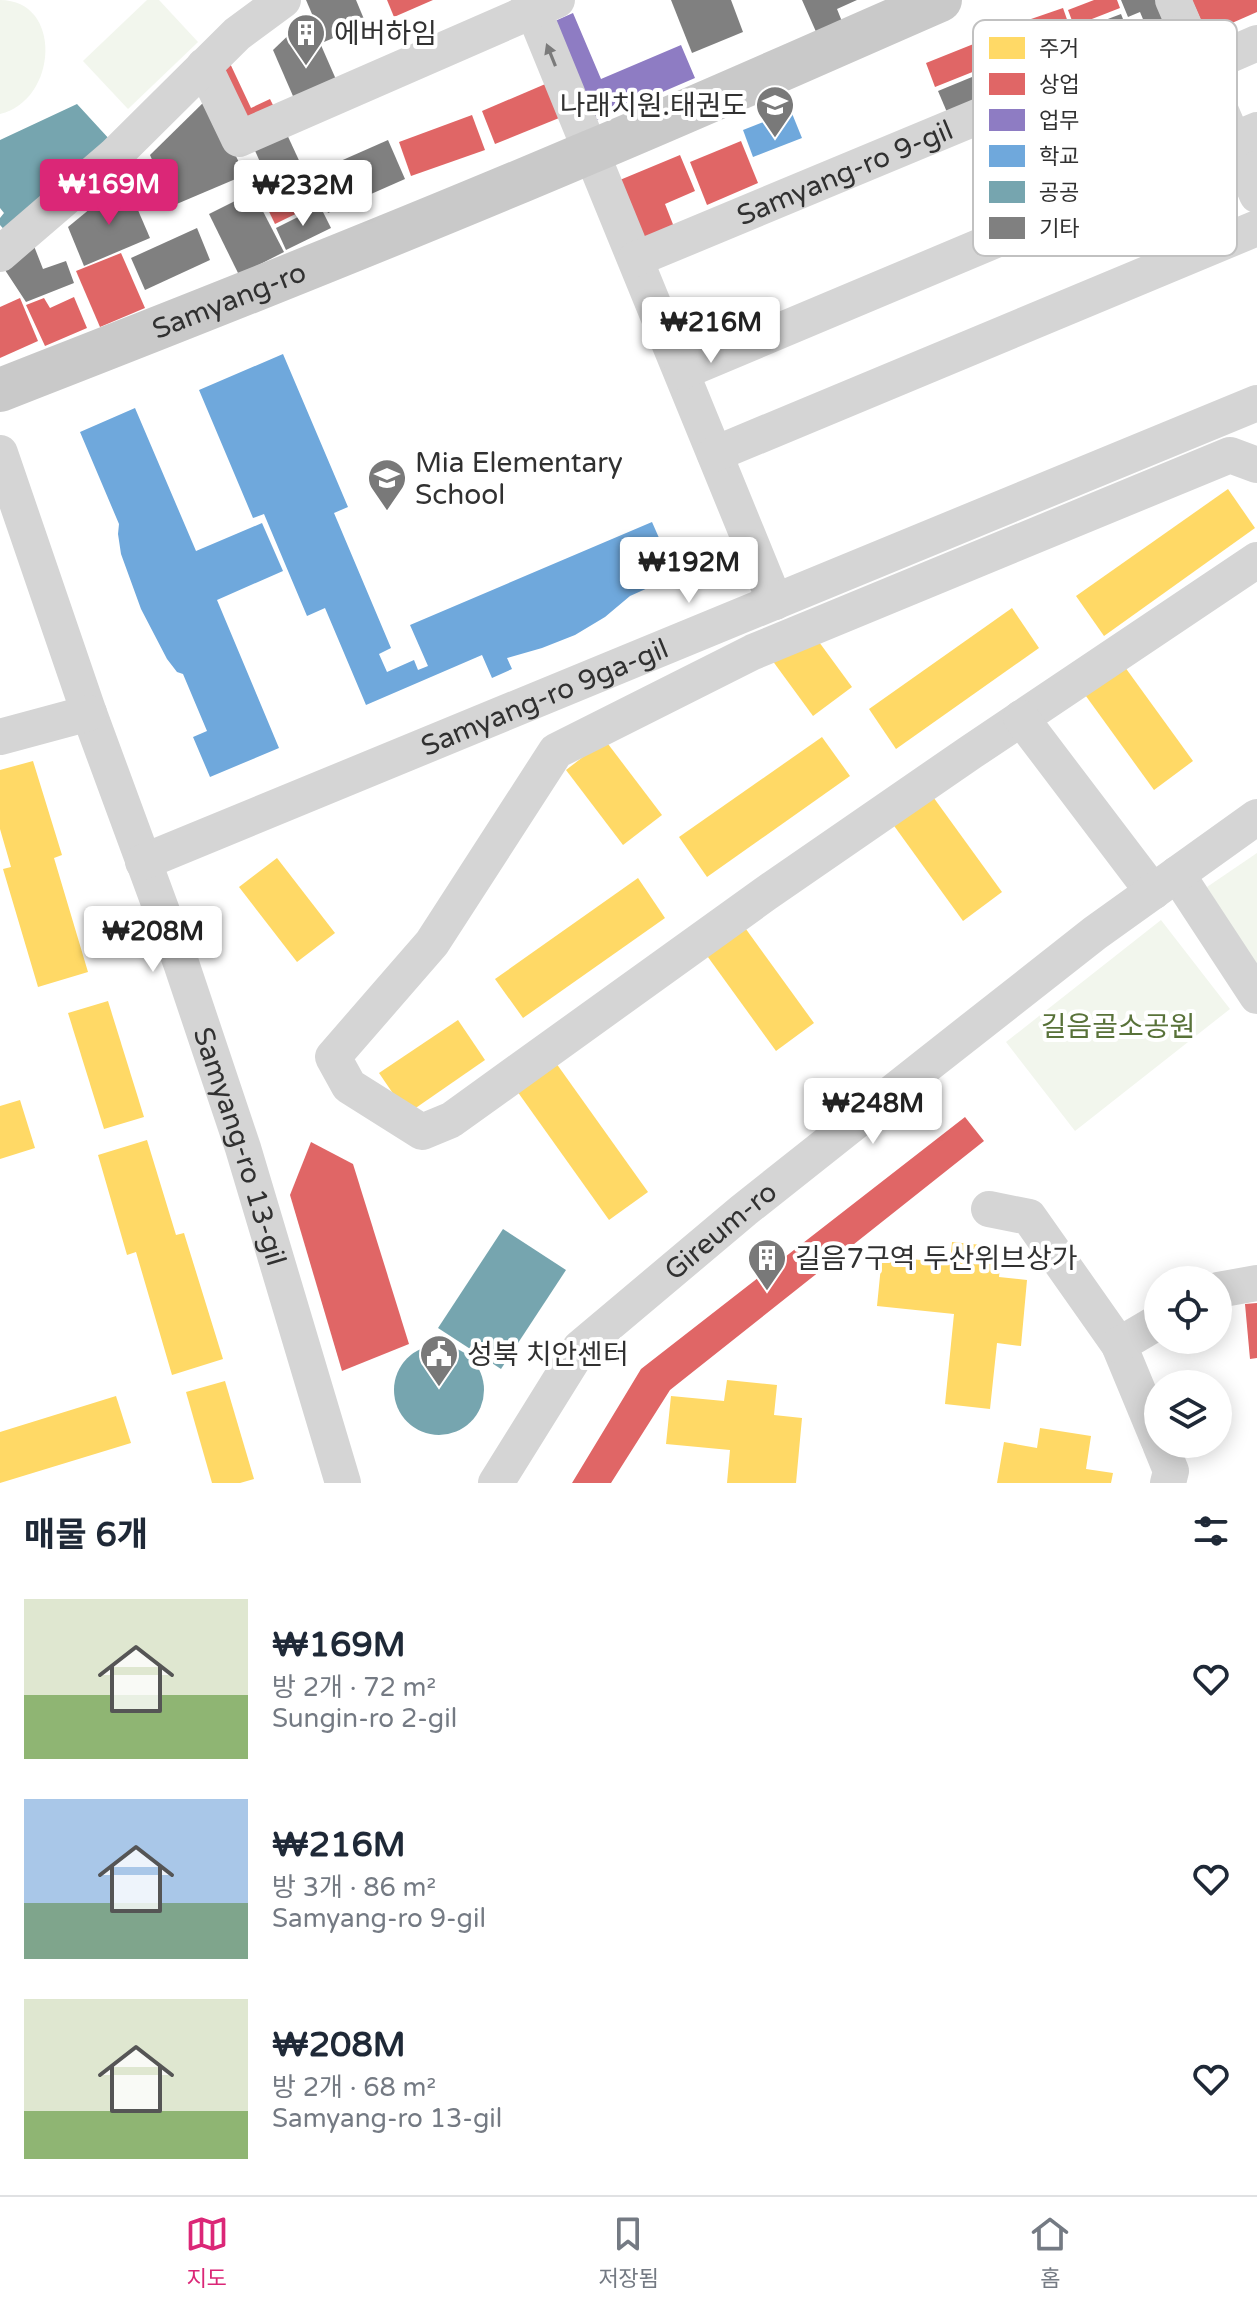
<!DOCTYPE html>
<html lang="ko">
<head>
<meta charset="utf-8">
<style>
	body { margin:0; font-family:"Varela Round","Noto Sans KR",sans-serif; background:#f6f6f7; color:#1f2937; height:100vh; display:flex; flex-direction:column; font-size:30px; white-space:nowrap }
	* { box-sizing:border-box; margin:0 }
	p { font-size:26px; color:#747a83 }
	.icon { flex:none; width:44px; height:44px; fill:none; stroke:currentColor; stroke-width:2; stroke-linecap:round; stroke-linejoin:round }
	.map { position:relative; height:1483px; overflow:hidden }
	.sheet { display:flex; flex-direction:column; background:#fff; flex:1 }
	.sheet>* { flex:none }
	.buttons { position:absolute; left:1144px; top:1266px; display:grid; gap:16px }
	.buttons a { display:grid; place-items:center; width:88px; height:88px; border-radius:50%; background:#fff; box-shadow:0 4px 20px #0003; font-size:40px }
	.price { position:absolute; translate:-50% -68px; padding:0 18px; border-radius:8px; background:#fff; color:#222; font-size:26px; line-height:52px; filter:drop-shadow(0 2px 4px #0008) }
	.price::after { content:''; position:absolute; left:50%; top:48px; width:24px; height:18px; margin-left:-12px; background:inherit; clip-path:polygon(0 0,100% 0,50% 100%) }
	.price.current { background:#db2777; color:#fff }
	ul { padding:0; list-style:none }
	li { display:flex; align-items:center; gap:24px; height:200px; padding:0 24px }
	li span { display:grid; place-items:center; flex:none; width:224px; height:160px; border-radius:0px; color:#555 }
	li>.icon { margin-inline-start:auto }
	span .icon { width:96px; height:96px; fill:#fffc; stroke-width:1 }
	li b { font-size:34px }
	h2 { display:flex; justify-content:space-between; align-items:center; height:96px; padding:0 24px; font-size:34px }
	.dock { display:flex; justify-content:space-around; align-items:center; height:112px; border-top:2px solid #e0e1e3; background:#fff; font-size:22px; color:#747a83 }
	.dock a { display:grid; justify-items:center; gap:4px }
	.dock .current { color:#db2777 }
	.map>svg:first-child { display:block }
	.green { fill:#f2f6ed }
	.homes { fill:#ffd966 }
	.shops { fill:#e06666 }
	.offices { fill:#8e7cc3 }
	.schools { fill:#6fa8dc }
	.public { fill:#76a5af }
	.building { fill:#808080 }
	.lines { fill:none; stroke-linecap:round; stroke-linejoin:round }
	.minor { stroke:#d5d5d5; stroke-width:36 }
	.major { stroke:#c9c9c9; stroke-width:44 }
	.oneway { fill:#7b7b7b }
	.labels { text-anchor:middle; stroke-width:8; stroke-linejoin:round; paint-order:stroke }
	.poi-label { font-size:28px; fill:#313131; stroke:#fff; text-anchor:start }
	.street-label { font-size:28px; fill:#313131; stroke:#fff }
	.park-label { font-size:28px; fill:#587239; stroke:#fff }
	.key { fill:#fff; stroke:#c1c1c1; stroke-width:2 }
	.key-label { font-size:22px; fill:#313131 }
</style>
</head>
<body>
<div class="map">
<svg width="1257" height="1483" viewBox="0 0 1257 1483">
	<rect width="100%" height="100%" fill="#fff"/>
	<g class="green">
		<path d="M 0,0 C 63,0 58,100 0,114 Z"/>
		<polygon points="147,0 159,0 198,42 128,109 83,61"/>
		<polygon points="1257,853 1257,969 1207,887"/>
		<polygon points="1161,920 1230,1009 1075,1131 1006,1042"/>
	</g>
	<g class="homes">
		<polygon points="1228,489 1255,528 1104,636 1076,596"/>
		<polygon points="1012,608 1039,648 896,749 869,709"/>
		<polygon points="811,631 852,687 813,716 772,660"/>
		<polygon points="1122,663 1193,761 1154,790 1083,692"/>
		<polygon points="822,737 850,776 707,877 679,837"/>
		<polygon points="605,740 662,815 623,845 566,770"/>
		<polygon points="33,761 62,855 54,858 88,972 38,987 3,869 11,867 0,829 0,770"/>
		<polygon points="931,794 1002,892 963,921 892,823"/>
		<polygon points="277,858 335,933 297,962 239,887"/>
		<polygon points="638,878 665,918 523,1018 495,979"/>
		<polygon points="743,925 814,1023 776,1051 705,953"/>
		<polygon points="108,1001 144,1117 104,1129 68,1013"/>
		<polygon points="458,1020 485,1060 407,1114 379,1073"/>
		<polygon points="556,1063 648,1192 609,1220 517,1091"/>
		<polygon points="20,1100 35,1148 0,1159 0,1106"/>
		<polygon points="147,1140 176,1235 184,1233 223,1359 172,1375 136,1252 127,1255 98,1155"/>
		<polygon points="952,1242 1002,1247 999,1277 1027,1280 1021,1346 997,1343 990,1409 945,1404 954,1314 877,1306 882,1256 950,1263"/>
		<polygon points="727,1380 777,1385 774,1415 802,1418 796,1483 727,1483 730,1450 666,1444 671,1396 724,1401"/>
		<polygon points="225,1381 254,1479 240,1483 212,1483 186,1392"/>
		<polygon points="116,1396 131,1443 0,1483 0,1432"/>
		<polygon points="1040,1428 1091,1436 1086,1469 1113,1473 1111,1483 997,1483 1004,1442 1037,1448"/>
	</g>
	<g class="shops">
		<polygon points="387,0 433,0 394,17"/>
		<polygon points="1094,0 1117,0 1120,8 1074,26 1068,10"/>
		<polygon points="1192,0 1257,0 1257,12 1207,34"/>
		<polygon points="1063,8 1070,28 1039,40 1031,19"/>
		<polygon points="976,43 985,67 935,87 926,63"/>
		<polygon points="227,57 251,108 270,99 276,111 244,126 216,67"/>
		<polygon points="550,82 564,116 495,144 482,111"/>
		<polygon points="472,115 485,150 411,176 399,142"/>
		<polygon points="741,141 758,183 707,205 690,162"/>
		<polygon points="680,155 695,191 665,204 676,232 642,246 615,182"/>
		<polygon points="303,174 318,203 275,224 261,195"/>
		<polygon points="121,253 145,308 100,327 76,271"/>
		<polygon points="74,297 87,328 45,346 26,305 44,298 50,308"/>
		<polygon points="20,298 38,341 0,358 0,307"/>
		<polygon points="965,1117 984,1141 670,1390 611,1483 572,1483 641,1369"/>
		<polygon points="311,1142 353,1164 409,1344 342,1371 290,1195"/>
		<polygon points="1257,1303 1257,1358 1250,1359 1245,1304"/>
	</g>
	<polygon class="offices" points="573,13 601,79 681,45 695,78 588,124 546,25"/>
	<g class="schools">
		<polygon points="791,111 802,138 753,157 743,130"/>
		<polygon points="283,354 348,507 334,513 391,648 379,654 387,672 414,660 418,670 428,666 410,625 652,522 667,556 673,558 677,565 675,572 669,576 670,578 630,596 605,617 575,635 542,648 507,658 512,669 492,678 482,655 366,705 325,608 307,616 264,514 253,518 199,390"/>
		<polygon points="135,408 196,551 262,523 283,571 217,600 279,748 210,777 193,737 207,731 183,674 177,672 167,659 141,609 121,554 118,534 119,524 80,432"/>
	</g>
	<g class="public">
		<polygon points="77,104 111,141 9,235 0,225 0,218 4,213 0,208 0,140"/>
		<polygon points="503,1229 566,1270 501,1369 438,1328"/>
		<circle cx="439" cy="1390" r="45"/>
	</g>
	<g class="building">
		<polygon points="306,0 356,0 366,24 324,42"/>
		<polygon points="671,0 731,0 743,32 692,53"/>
		<polygon points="802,0 857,0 837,9 843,24 817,34"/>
		<polygon points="1121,0 1168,0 1178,25 1150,36 1140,12 1128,17"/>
		<polygon points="1121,14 1134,47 1104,58 1092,25"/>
		<polygon points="310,20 338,84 296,103 273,50 298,26"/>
		<polygon points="972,77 986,110 952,124 938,91"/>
		<polygon points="208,98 245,175 172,206 150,155"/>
		<polygon points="284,128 303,169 282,179 265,173 252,144"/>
		<polygon points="388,140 405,179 328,213 311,174"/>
		<polygon points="125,180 150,238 84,266 68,227"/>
		<polygon points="253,192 284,252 239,275 209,214"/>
		<polygon points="320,206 331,228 286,250 276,228"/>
		<polygon points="197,228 210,260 145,290 131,258"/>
		<polygon points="32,241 43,269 66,261 74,283 26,302 3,267"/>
	</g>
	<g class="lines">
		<g class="minor">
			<polyline points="529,0 775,602"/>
			<polyline points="1173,0 1257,195"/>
			<polyline points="204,66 239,139 557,0"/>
			<polyline points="1202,67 1257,43"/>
			<polyline points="0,254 114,156 237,34 283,0"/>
			<path id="s1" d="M 636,259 L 1186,30"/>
			<polyline points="682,372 1257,130"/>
			<path id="s2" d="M 0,453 L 89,713 L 181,963 L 243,1148 L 343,1483"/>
			<polyline points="715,454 1257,228"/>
			<polyline points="1257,465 1230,455 753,652 556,751 432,943 333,1057 349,1086 422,1132 451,1120 765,894 971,752 1257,560"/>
			<polyline points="1021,718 1153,892"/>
			<polyline points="0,737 89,713"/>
			<path id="s3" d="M 143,862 L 1257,403"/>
			<polyline points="1177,874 1257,996"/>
			<polyline points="989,1209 1029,1217 1119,1345 1158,1439"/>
			<polyline points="1218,1290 1257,1283"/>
			<polyline points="1119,1345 1158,1322"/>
			<polyline points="1160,1444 1171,1471 1168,1483"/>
			<path id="s4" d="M 496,1483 L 580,1348 L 744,1210 L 922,1069 L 1095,933 L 1257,817"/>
		</g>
		<path class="major" id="s5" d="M 0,390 C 198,313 395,235 590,152 C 707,103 823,51 940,0"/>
	</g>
	<defs><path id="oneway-solid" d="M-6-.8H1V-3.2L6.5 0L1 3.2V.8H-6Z" transform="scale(2)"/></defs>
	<use class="oneway" href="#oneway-solid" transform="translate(551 55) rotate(-112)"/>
	<defs>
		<symbol id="building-pin" viewBox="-11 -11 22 30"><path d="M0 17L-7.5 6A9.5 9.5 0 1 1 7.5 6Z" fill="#797979" stroke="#fff"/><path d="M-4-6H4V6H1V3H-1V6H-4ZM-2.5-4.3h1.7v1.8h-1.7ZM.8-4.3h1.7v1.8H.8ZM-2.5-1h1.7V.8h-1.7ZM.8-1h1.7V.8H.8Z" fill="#fff"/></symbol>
		<symbol id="school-pin" viewBox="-11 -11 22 30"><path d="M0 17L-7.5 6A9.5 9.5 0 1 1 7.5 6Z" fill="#797979" stroke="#fff"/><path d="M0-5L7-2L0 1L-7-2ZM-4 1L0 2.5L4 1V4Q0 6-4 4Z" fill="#fff"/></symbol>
		<symbol id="civic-pin" viewBox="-11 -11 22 30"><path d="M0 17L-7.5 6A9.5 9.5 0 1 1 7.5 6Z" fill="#797979" stroke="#fff"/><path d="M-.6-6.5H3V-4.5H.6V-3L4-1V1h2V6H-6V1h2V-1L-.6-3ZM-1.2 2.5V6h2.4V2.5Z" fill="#fff"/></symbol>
	</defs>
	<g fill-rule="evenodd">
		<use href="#building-pin" x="284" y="11" width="44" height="60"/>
		<use href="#school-pin" x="753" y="83" width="44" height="60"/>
		<use href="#school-pin" x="365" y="456" width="44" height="60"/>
		<use href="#building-pin" x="745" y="1236" width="44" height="60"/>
		<use href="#civic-pin" x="417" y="1332" width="44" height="60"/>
	</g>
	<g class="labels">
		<g class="poi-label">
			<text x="334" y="43">에버하임</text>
			<text x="747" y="115" text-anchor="end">나래치원.태권도</text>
			<text x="415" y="472">Mia Elementary<tspan x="415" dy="32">School</tspan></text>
			<text x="795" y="1268">길음7구역 두산위브상가</text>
			<text x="467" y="1364">성북 치안센터</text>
		</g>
		<g class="street-label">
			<text dy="10" stroke="none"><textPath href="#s1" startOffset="226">Samyang-ro 9-gil</textPath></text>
			<text dy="10" stroke="none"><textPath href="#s5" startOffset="246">Samyang-ro</textPath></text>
			<text dy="10" stroke="none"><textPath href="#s3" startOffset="434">Samyang-ro 9ga-gil</textPath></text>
			<text dy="10" stroke="none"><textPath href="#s2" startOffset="734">Samyang-ro 13-gil</textPath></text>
			<text dy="10" stroke="none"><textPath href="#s4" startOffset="342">Gireum-ro</textPath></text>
		</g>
		<g class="park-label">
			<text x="1118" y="1036">길음골소공원</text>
		</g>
	</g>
	<rect x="973" y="20" width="264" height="236" rx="12" class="key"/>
	<rect x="989" y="37" width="36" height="22" fill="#ffd966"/>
	<rect x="989" y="73" width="36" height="22" fill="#e06666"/>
	<rect x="989" y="109" width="36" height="22" fill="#8e7cc3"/>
	<rect x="989" y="145" width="36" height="22" fill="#6fa8dc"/>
	<rect x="989" y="181" width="36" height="22" fill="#76a5af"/>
	<rect x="989" y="217" width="36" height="22" fill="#808080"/>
	<g class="key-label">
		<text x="1039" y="56">주거</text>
		<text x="1039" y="92">상업</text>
		<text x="1039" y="128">업무</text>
		<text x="1039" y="164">학교</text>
		<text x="1039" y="200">공공</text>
		<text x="1039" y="236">기타</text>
	</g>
</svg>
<div class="buttons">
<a><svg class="icon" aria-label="locate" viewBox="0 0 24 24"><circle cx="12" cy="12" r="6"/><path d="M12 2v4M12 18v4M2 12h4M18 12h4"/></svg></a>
<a><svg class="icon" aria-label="layers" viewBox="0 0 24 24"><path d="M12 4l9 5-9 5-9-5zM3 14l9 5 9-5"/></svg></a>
</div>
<b class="price current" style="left:109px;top:227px">₩169M</b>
<b class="price" style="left:303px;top:228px">₩232M</b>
<b class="price" style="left:711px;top:365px">₩216M</b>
<b class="price" style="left:689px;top:605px">₩192M</b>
<b class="price" style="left:153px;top:974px">₩208M</b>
<b class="price" style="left:873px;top:1146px">₩248M</b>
</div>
<section class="sheet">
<h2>매물 6개<svg class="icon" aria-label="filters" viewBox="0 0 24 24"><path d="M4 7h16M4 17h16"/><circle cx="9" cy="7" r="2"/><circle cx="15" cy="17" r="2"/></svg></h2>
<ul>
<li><span style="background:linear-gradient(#dfe7d0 60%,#8fb573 0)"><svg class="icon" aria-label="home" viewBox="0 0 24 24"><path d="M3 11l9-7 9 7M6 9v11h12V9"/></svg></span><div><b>₩169M</b><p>방 2개 · 72 m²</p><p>Sungin-ro 2-gil</p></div><svg class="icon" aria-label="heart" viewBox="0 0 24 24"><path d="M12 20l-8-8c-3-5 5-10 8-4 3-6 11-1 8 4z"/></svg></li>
<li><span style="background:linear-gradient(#a9c7e8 65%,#7fa58c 0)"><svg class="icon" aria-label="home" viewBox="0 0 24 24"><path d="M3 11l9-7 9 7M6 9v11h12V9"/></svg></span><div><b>₩216M</b><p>방 3개 · 86 m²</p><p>Samyang-ro 9-gil</p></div><svg class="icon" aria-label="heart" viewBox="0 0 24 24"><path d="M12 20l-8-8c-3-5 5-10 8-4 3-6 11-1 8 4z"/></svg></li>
<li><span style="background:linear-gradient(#dfe7d0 70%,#8fb573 0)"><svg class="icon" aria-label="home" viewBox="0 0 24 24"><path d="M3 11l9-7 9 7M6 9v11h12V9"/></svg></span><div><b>₩208M</b><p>방 2개 · 68 m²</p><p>Samyang-ro 13-gil</p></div><svg class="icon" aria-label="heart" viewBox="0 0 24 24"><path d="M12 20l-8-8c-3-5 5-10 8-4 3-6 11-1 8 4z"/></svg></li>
</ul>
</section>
<nav class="dock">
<a class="current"><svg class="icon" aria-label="map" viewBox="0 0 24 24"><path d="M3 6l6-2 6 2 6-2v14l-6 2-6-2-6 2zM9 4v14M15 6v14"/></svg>지도</a>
<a><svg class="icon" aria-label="saved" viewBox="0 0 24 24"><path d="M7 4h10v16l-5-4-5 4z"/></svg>저장됨</a>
<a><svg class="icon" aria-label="home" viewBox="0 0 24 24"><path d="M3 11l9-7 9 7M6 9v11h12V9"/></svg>홈</a>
</nav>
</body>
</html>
